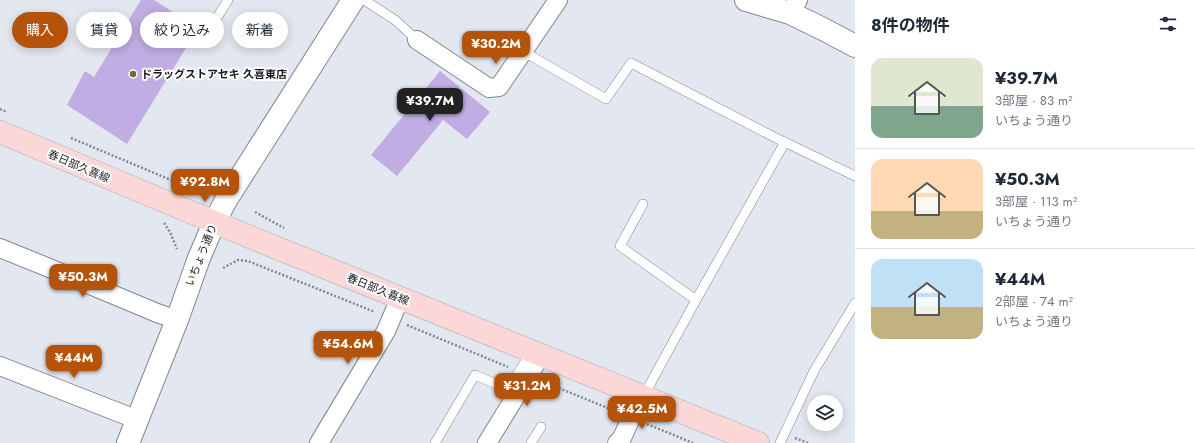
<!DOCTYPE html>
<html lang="ja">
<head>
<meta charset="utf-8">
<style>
	body { margin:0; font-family:Jost,"Noto Sans JP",sans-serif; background:#f6f6f7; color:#1f2937; height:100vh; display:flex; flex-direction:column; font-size:15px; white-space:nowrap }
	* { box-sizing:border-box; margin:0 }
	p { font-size:13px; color:#747a83 }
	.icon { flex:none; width:22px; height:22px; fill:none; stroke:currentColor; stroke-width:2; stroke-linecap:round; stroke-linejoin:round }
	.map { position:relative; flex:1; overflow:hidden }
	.sheet { display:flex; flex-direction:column; background:#fff; width:340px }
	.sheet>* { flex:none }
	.hud { position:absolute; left:12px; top:12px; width:380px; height:36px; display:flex; gap:8px }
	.fabs { position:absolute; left:807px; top:395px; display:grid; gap:8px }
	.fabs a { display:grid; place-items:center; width:36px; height:36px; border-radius:50%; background:#fff; box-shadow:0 2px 10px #0003; font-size:20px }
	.price { position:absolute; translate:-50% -34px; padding:0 9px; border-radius:8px; background:#b45309; color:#fff; font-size:13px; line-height:26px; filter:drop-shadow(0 1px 2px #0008) }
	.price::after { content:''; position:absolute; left:50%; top:24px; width:12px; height:9px; margin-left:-6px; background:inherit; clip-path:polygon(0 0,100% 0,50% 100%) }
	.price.selected { background:#222; color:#fff }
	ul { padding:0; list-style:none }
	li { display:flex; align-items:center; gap:12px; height:100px; padding:0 16px }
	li+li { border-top:1px solid #e0e1e3 }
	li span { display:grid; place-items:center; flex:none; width:112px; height:80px; border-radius:12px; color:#555 }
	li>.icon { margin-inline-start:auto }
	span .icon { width:48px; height:48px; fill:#fffc; stroke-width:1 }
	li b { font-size:17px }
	h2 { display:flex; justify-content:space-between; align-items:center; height:48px; padding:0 16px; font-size:17px }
	.chip { padding:0 14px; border-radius:18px; background:#fff; box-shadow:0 2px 10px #0003; font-size:14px; line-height:36px }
	.chip.selected { background:#b45309; color:#fff }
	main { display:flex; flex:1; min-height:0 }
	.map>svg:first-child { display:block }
	.building { fill:#c0ade3 }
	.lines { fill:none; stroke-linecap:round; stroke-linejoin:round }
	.service-casing { stroke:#82868d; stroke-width:10 }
	.minor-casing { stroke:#82868d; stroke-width:20 }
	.tertiary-casing { stroke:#82868d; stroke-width:24 }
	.primary-casing { stroke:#c3c3c4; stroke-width:24 }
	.path { stroke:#84878d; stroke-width:2.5; stroke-dasharray:2 2; stroke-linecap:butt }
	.service { stroke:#fff; stroke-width:9 }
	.minor { stroke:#fff; stroke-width:18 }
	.tertiary { stroke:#fff; stroke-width:22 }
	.primary { stroke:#fcd7d7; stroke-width:22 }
	.poi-dot { fill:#776936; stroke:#fff; stroke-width:1.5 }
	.labels { text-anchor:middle; stroke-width:4; stroke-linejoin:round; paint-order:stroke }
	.poi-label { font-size:11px; font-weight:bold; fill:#191a1d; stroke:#fff; text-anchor:start }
	.street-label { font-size:11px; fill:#191a1d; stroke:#fff }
</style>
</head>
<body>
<main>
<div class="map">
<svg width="855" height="443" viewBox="0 0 855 443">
	<rect width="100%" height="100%" fill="#e3e7f0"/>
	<g class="building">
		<polygon points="141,0 154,0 198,28 127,144 67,105 85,71 94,77"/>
		<polygon points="440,71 490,112 467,139 443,120 397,176 371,155"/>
	</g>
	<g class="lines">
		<defs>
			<g id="service">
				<polyline points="364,0 395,20 417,40"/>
				<polyline points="218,16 228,0"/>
				<polyline points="524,52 606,99 631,63 774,137 855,176"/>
				<polyline points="643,204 620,246 696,300"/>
				<polyline points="643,397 696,300 785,142"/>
				<polyline points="435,443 475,375 508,389 532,351"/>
				<polyline points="531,443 541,427"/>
				<polyline points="780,443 814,371 855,303"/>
			</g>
			<g id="minor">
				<polyline points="790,13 798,0"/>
				<polyline points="417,40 489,88 499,87 558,0"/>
				<polyline points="0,248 59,272 157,313 177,320"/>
				<polyline points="0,366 138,420"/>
				<polyline points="319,443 386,331 400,298"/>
				<polyline points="487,443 541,355"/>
				<polyline points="617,443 622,438 631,418 643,397"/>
			</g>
			<g id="tertiary">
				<polyline points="746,0 790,13 823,29 855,46"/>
				<polyline points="128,443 177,320 199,258 214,223 226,200 353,0"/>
			</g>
			<polyline id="primary" points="0,132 250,237 758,443"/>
		</defs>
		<use href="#service" class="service-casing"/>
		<use href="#minor" class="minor-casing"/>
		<use href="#tertiary" class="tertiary-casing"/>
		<use href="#primary" class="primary-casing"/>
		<g class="path">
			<polyline points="0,109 7,112"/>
			<polyline points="71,138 202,193 207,193"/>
			<polyline points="255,212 284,228"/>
			<polyline points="164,223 170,232 177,249"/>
			<polyline points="223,268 238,260 248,261 375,312"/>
			<polyline points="407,325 508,367"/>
			<polyline points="544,382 615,411"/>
			<polyline points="647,424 693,443"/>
			<polyline points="795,438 808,443"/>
		</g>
		<use href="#service" class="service"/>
		<use href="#minor" class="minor"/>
		<use href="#tertiary" class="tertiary"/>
		<use href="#primary" class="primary"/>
	</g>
	<circle class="poi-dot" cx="133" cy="74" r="4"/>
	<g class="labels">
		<g class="poi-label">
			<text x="141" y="78">ドラッグストアセキ 久喜東店</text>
		</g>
		<g class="street-label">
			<text transform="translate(79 166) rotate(23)" y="4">春日部久喜線</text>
			<text transform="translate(201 255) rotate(-68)" y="4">いちょう通り</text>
			<text transform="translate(378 289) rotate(22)" y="4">春日部久喜線</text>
		</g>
	</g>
</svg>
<div class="fabs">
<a><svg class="icon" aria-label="layers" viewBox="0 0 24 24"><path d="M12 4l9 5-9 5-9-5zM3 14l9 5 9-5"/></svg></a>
</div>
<b class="price" style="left:496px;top:65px">¥30.2M</b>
<b class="price selected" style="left:430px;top:122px">¥39.7M</b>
<b class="price" style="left:205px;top:203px">¥92.8M</b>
<b class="price" style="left:83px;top:298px">¥50.3M</b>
<b class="price" style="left:348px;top:365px">¥54.6M</b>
<b class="price" style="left:74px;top:379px">¥44M</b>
<b class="price" style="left:527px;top:407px">¥31.2M</b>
<b class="price" style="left:642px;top:430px">¥42.5M</b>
<div class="hud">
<a class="chip selected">購入</a>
<a class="chip">賃貸</a>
<a class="chip">絞り込み</a>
<a class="chip">新着</a>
</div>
</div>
<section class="sheet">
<h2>8件の物件<svg class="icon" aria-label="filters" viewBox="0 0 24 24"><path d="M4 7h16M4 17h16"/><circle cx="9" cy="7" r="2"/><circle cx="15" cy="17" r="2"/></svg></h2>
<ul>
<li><span style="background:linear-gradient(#dfe7d0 60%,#7fa58c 0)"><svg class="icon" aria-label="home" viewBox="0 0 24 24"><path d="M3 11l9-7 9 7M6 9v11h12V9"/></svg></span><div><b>¥39.7M</b><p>3部屋 · 83 m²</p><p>いちょう通り</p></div></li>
<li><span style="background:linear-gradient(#ffd9b3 65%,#c2b280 0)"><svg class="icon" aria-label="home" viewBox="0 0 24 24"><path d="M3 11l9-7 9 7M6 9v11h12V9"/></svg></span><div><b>¥50.3M</b><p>3部屋 · 113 m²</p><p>いちょう通り</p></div></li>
<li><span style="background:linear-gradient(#bfe0f5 60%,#c2b280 0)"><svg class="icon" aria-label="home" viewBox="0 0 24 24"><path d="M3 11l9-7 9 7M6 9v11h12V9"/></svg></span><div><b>¥44M</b><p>2部屋 · 74 m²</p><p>いちょう通り</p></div></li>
</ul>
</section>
</main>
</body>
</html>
